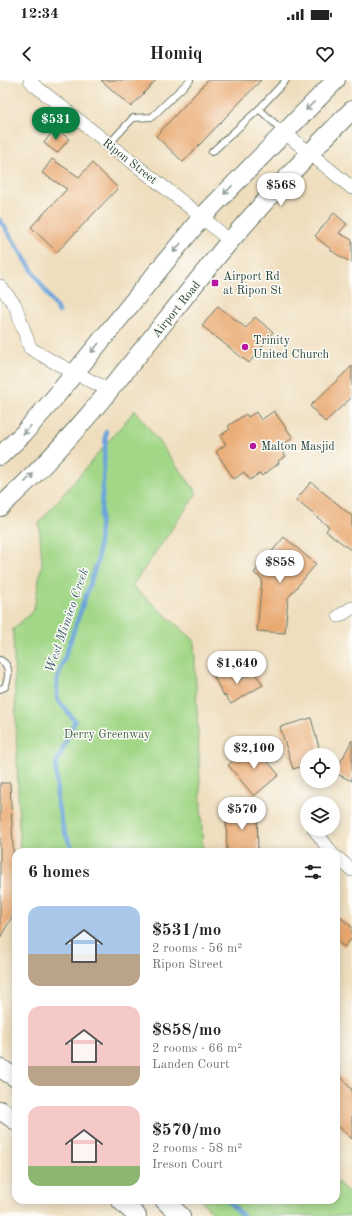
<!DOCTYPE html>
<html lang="en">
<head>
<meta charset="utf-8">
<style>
	body { margin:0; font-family:"Old Standard TT",serif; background:#f6f6f6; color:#222; height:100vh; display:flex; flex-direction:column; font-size:15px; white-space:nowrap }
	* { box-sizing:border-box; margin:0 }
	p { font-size:13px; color:#767676 }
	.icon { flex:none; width:22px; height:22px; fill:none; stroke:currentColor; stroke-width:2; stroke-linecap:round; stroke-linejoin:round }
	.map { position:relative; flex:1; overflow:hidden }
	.sheet { position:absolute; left:12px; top:768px; width:328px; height:356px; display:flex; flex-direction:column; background:#fff; border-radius:12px; box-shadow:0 2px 10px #0003 }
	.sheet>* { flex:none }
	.fabs { position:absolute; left:300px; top:668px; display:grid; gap:8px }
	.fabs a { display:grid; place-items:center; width:40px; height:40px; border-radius:50%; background:#fff; box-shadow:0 2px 10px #0003; font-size:20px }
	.price { position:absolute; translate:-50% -34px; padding:0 9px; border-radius:14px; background:#fff; color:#222; font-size:13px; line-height:26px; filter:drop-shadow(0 1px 2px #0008) }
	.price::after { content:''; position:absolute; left:50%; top:24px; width:12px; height:9px; margin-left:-6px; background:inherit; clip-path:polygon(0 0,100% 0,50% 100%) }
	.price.selected { background:#0b8043; color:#fff }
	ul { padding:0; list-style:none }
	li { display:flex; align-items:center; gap:12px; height:100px; padding:0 16px }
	li span { display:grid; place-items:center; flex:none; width:112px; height:80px; border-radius:12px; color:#555 }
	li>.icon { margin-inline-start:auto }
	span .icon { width:48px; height:48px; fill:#fffc; stroke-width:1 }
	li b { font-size:17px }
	h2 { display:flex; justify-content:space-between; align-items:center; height:48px; padding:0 16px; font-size:17px }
	.status { display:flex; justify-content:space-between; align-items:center; height:28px; padding:0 20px; background:#fff; direction:ltr }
	.status svg { height:11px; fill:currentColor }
	header { display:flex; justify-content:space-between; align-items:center; height:52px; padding:0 16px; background:#fff; font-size:18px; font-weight:800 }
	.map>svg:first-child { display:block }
	.green { fill:#a3d788; stroke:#618a5e }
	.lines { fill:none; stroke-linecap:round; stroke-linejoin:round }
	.stream { stroke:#6aa4da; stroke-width:4.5 }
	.building { fill:#e9a76e }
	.lane-casing { stroke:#687564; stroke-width:8 }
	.street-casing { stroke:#687564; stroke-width:14 }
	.secondary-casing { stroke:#687564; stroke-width:20 }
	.lane { stroke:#fff; stroke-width:6 }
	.street { stroke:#fff; stroke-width:13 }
	.secondary { stroke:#fff; stroke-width:18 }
	.oneway { stroke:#8f9e9a }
	.poi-dot { fill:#b5179e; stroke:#fdfcf7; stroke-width:1.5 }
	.labels { text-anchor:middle; stroke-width:3; stroke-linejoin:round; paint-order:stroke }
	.street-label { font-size:12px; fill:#1f3d34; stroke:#fdfcf7 }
	.poi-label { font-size:12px; fill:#1f3d34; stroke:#fdfcf7; text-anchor:start }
	.park-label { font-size:12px; fill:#406449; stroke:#fdfcf7 }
	.water-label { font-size:13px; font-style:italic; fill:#39616e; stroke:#fdfcf7 }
</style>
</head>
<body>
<div class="status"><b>12:34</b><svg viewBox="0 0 49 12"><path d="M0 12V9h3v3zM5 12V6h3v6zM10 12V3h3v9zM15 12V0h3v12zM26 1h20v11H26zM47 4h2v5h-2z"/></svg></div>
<header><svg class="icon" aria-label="back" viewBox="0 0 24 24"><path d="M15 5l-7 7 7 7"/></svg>Homiq<svg class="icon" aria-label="heart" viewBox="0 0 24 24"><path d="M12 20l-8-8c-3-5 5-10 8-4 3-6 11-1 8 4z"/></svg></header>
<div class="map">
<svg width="352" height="1136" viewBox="0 0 352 1136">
	<rect width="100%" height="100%" fill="#fdfcf7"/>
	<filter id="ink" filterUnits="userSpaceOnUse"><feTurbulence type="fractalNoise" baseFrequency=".025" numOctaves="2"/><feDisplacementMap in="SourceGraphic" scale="8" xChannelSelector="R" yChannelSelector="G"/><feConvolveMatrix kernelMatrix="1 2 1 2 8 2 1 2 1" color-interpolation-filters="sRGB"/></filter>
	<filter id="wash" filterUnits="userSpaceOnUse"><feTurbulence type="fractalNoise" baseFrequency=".012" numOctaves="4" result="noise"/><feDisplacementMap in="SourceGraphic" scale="16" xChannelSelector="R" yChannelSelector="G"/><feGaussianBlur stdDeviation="0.9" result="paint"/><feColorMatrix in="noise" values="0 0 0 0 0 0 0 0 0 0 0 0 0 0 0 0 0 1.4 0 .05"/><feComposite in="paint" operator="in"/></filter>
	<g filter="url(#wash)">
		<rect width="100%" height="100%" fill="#efdebe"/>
		<g class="green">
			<polygon points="135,330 197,413 132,506 194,560 203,772 20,772 13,549 34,530 42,482 39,443"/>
			<polygon points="336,1101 352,1115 352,1136 217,1136 200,1120 336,1120"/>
		</g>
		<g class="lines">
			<g class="stream">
				<polyline points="0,140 59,232"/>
				<polyline points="74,772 64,751 57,722 56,684 75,641 57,619 57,600 98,480 106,351"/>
				<polyline points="227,1120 243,1136"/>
			</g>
		</g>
		<g id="blocks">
			<g class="building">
				<polygon points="101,0 156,0 131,27"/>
				<polygon points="208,0 261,0 183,82 156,56"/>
				<polygon points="55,48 69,59 57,73 44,63"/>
				<polygon points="52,79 79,97 92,83 118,108 57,172 31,147 67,109 42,93"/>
				<polygon points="334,133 347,144 339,153 352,160 352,183 336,174 315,156"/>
				<polygon points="218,226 246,248 255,237 273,252 249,283 202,246"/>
				<polygon points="352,286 352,317 325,342 310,326"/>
				<polygon points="274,331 293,358 279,367 286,376 278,381 279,383 262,396 260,393 250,400 244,392 234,399 216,372 226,364 220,356 230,349 228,346 246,334 248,337 256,332 261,340"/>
				<polygon points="311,402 352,436 352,471 326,451 329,447 296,420"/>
				<polygon points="284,457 316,484 288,518 285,553 257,551 262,499 254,493"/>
				<polygon points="230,588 237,601 254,592 263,605 231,624 225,615 224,616 214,597"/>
				<polygon points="311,638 321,675 307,675 307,685 293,689 280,647"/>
				<polygon points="352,660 352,701 337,694 337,689"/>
				<polygon points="253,664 279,695 254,716 228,685"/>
				<polygon points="0,703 10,703 16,830 0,858"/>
				<polygon points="226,730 257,730 258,772 227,772"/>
				<polygon points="336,834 352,847 352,858 344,867 336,860"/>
				<polygon points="336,991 352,1010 352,1059 336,1044"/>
			</g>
		</g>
	</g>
	<g filter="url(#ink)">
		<use href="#blocks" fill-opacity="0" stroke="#687564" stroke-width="1"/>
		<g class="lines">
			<defs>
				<g id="lane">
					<polyline points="283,51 259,29 286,0"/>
					<polyline points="109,64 133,38 152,37 190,0"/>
					<polyline points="212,72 259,29"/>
					<path d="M 0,580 C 11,585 9,597 5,607 L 0,609"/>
				</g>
				<g id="street">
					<polyline points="30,0 34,5 202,137 230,161"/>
					<polyline points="284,52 352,108"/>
					<polyline points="0,206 15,225 30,268 52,281 109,310"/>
					<polyline points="339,536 352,528"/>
					<polyline points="314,749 331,772"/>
					<polyline points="336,777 352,790"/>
				</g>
				<g id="secondary">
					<polyline points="0,376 23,354 51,322 202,137 336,0"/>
					<path d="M 0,427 C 87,349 155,250 230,161 C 269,116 310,72 352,30"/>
					<polyline points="0,988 16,998"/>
					<polyline points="0,1030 16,1041"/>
					<polyline points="120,1120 137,1136"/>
					<polyline points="164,1120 181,1136"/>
				</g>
			</defs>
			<use href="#lane" class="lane-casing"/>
			<use href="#street" class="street-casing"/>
			<use href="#secondary" class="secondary-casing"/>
			<use href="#lane" class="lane"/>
			<use href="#street" class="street"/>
			<use href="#secondary" class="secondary"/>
		</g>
		<defs><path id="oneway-shaft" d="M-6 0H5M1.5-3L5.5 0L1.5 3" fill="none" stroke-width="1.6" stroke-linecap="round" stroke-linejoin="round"/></defs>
		<g class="oneway">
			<use href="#oneway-shaft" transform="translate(310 26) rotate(135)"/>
			<use href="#oneway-shaft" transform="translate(228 110) rotate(134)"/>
			<use href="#oneway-shaft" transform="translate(177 168) rotate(129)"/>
			<use href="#oneway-shaft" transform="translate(95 268) rotate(129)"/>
			<use href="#oneway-shaft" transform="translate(27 350) rotate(132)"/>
			<use href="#oneway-shaft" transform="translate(29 398) rotate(-45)"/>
		</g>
	</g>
	<g class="poi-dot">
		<rect x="211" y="199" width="8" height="8" rx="2"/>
		<circle cx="245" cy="267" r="4"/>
		<circle cx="253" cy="366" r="4"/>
	</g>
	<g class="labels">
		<g class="street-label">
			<text transform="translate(130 81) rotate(38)" y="4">Ripon Street</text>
			<text transform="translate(176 229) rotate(-51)" y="4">Airport Road</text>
		</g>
		<g class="poi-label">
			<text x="223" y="200">Airport Rd<tspan x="223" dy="14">at Ripon St</tspan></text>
			<text x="253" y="264">Trinity<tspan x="253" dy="14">United Church</tspan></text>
			<text x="261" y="370">Malton Masjid</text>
		</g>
		<g class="park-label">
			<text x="107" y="658">Derry Greenway</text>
		</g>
		<g class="water-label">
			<text transform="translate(66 540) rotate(-71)" y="5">West Mimico Creek</text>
		</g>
	</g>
</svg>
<div class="fabs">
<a><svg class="icon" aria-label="locate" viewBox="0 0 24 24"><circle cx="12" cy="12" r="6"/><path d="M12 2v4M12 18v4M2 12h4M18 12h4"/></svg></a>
<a><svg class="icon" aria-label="layers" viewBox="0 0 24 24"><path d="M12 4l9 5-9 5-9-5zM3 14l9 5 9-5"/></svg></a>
</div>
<b class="price selected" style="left:56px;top:61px">$531</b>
<b class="price" style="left:281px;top:127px">$568</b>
<b class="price" style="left:280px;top:504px">$858</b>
<b class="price" style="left:237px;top:605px">$1,640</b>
<b class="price" style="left:254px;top:690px">$2,100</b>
<b class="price" style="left:242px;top:751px">$570</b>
<section class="sheet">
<h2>6 homes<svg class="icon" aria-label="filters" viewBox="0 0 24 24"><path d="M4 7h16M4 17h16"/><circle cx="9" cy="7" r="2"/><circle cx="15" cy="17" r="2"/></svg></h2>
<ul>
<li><span style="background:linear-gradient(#a9c7e8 60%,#b9a48a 0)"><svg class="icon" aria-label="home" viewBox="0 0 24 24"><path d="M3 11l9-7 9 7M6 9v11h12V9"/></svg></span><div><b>$531/mo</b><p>2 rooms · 56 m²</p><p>Ripon Street</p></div></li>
<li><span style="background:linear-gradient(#f6c9c9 75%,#b9a48a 0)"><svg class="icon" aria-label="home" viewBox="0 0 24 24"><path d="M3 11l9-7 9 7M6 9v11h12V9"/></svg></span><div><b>$858/mo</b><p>2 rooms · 66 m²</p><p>Landen Court</p></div></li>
<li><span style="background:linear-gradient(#f6c9c9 75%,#8fb573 0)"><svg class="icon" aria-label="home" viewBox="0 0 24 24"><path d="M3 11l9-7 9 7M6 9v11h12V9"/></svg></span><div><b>$570/mo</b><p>2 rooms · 58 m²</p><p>Ireson Court</p></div></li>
</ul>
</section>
</div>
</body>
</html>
